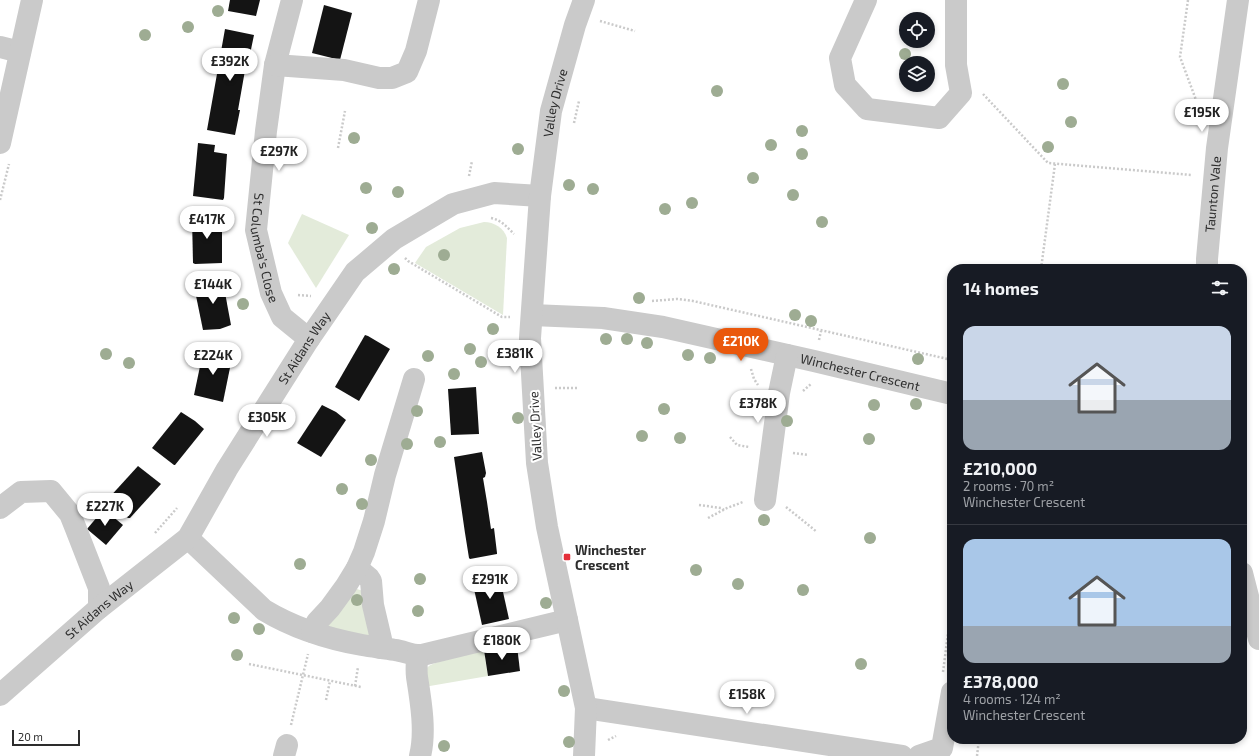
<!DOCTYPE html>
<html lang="en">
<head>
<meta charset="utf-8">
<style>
	body { margin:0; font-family:"Exo 2",sans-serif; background:#242831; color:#f1f3f6; height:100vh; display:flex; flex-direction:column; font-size:15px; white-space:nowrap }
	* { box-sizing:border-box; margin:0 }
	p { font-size:13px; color:#9ea1a6 }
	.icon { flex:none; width:22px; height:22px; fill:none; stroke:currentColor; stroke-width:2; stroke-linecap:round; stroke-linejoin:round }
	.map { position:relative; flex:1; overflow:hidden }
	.side { position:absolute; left:947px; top:264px; width:300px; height:480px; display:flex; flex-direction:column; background:#171b24; border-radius:16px; box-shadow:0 2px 6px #0003 }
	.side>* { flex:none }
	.controls { position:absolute; left:899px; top:12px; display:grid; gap:8px }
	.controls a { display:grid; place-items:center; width:36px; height:36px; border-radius:50%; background:#171b24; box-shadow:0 2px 6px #0003; font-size:20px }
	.scale { position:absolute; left:12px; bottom:10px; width:68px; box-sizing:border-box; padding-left:4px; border:2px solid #2d2d2d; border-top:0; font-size:11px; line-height:14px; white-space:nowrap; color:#2d2d2d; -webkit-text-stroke:3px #fff; paint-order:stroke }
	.price { position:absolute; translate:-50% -34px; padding:0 9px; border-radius:14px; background:#fff; color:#222; font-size:13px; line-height:26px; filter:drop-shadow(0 1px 2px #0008) }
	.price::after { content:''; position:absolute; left:50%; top:24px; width:12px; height:9px; margin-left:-6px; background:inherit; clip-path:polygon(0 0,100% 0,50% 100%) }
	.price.current { background:#ea580c; color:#fff }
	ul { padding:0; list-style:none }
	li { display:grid; align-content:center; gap:8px; height:212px; padding:0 16px }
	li+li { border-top:1px solid #363941 }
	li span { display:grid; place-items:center; height:124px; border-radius:12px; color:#555 }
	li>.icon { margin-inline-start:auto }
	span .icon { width:72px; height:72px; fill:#fffc; stroke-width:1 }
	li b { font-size:17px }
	h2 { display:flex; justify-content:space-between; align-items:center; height:48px; padding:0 16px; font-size:17px }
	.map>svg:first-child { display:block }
	.green { fill:#e3ebda }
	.building { fill:#141414 }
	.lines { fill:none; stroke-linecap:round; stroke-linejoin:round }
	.path { stroke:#cacaca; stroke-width:2.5; stroke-dasharray:2 2; stroke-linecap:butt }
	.minor { stroke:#cacaca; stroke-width:22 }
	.tree { fill:#9eac93 }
	.poi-dot { fill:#e42f39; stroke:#fff; stroke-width:1.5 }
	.labels { text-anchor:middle; stroke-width:4; stroke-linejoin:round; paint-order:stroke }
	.street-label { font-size:13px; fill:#2d2d2d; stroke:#fff }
	.poi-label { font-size:13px; font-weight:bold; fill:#2d2d2d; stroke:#fff; text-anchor:start }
</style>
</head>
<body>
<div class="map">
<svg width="1259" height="756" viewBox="0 0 1259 756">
	<rect width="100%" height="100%" fill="#fff"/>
	<g class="green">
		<polygon points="302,214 349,235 316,288 288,243"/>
		<path d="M 484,222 C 494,222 504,228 507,238 L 503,315 L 415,263 L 426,247 L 460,228 Z"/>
		<polygon points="357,589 366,592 374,637 324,627"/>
		<path d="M 484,650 L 488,676 L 424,687 C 425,681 424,673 427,668 C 431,661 474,653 484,650 Z"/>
	</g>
	<g class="building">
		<polygon points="230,0 260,0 256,16 228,11"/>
		<polygon points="324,5 352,13 340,60 312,53"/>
		<polygon points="225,29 254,35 249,59 247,59 238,110 240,110 235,135 207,130"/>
		<polygon points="198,143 215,145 214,152 227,154 224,198 223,200 193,196"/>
		<polygon points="194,217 222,217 222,263 195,264 193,263 192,218"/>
		<polygon points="222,280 223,282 231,325 220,329 203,330 194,286 195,285"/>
		<polygon points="365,335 368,336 390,349 359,401 335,387"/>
		<polygon points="203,352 220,354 232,358 223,402 194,395"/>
		<polygon points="476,387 479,434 451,435 448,389"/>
		<polygon points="322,405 336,412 346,420 321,457 297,443"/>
		<polygon points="181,412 195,421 204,429 175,465 174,465 152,448"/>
		<polygon points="482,452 486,473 485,477 483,478 487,502 491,529 494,528 497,553 497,554 470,559 469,558 465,533 454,457"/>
		<polygon points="138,466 161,484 130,518 128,518 107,500"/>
		<polygon points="103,510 105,510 123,525 106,545 87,529"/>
		<polygon points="499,574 509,619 482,625 472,580"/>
		<polygon points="517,646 520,671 488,676 484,650"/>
	</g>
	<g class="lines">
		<g class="path">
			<polyline points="1188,0 1180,57 1199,108"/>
			<polyline points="600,21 635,31"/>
			<polyline points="983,94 1048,163 1192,175"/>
			<polyline points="574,123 579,101"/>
			<polyline points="338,148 345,111"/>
			<polyline points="469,176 472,161"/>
			<polyline points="0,200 9,164"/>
			<path d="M 491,218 C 501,220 507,227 514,234"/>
			<polyline points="405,258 408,261 502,317 510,317"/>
			<polyline points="1041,269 1055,164"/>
			<polyline points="298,295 311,296"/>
			<polyline points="652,301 677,299 693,301 952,360"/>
			<polyline points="819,340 821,331"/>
			<polyline points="751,369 754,379 758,385"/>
			<polyline points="555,388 579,388"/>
			<polyline points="803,391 811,384"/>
			<polyline points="730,437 737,445 749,447"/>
			<polyline points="793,453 808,455"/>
			<polyline points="699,505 721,508 724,510"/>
			<polyline points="786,507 817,532"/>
			<polyline points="708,518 727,508 743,502"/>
			<polyline points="155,533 177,508"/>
			<polyline points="249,664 361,687"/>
			<polyline points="943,672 952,603"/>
			<polyline points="355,686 358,667"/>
			<polyline points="326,700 330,681"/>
			<polyline points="291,725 308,654"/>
			<polyline points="608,740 616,736"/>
			<polyline points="977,756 979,739"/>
		</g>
		<g class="minor">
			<path id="s1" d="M 292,0 L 275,65 L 266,131 L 256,230 L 271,293 L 282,317 L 309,339"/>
			<polyline points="866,0 840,58 845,85 867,109 939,118 961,93 956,65 956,0"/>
			<polyline points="0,47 20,52"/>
			<polyline points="275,65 344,70 379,78 392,78 407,72 416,51 429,0"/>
			<polyline points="0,143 32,0"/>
			<path id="s2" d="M 1207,269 L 1207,259 L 1217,148 L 1238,0"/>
			<path id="s3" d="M 532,315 L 603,318 L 663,327 L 814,361 L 952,394"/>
			<polyline points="765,500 779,393 787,355"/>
			<polyline points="0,508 21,492 51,491 70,514 76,529 99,588 99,608"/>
			<path d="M 188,538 L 264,610 C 292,627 329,639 362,645 C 373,647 384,648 395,650 C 404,651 413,656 422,655 L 567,620"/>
			<polyline points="357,568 369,578 371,581 373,605 381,639 381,648"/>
			<polyline points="1242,573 1259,639"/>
			<polyline points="312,632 317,622 330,608 346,586 357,568 364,552 374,521 385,475 414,379"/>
			<path d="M 417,655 C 417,663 416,670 417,677 C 421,702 426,732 420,756"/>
			<path id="s4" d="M 0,695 L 99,608 L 188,538 L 227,469 L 309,339 L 355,272 L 394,239 L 453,204 L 494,193 L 540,196"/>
			<polyline points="586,708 902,756"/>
			<polyline points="284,756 287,745"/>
			<path id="s5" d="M 584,756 L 586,708 L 547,527 L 537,463 L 530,338 L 540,196 L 551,111 L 575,25 L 584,0"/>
			<polyline points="919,756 942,748 952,692"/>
		</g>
	</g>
	<g class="tree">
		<circle cx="218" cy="11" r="6"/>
		<circle cx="188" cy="27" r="6"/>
		<circle cx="145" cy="35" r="6"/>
		<circle cx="905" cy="54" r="6"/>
		<circle cx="1063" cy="84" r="6"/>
		<circle cx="717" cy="91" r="6"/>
		<circle cx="1071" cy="122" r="6"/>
		<circle cx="802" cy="131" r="6"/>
		<circle cx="354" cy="138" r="6"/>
		<circle cx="771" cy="145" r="6"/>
		<circle cx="1048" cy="147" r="6"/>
		<circle cx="518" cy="149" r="6"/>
		<circle cx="802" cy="154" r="6"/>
		<circle cx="753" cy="178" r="6"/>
		<circle cx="569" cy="185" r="6"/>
		<circle cx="366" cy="188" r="6"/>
		<circle cx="593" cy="189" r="6"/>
		<circle cx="398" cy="192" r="6"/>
		<circle cx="793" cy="195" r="6"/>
		<circle cx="692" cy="203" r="6"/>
		<circle cx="665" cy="209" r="6"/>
		<circle cx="822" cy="222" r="6"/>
		<circle cx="372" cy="228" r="6"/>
		<circle cx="444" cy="255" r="6"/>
		<circle cx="394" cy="269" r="6"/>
		<circle cx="639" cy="298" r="6"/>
		<circle cx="243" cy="304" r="6"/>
		<circle cx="795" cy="315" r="6"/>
		<circle cx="811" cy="321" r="6"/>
		<circle cx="493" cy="329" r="6"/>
		<circle cx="606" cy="339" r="6"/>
		<circle cx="627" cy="339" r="6"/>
		<circle cx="647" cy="343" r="6"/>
		<circle cx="470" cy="349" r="6"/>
		<circle cx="106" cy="354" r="6"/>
		<circle cx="688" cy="355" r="6"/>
		<circle cx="428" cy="356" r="6"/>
		<circle cx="710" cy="358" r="6"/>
		<circle cx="918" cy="359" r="6"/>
		<circle cx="481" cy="362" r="6"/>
		<circle cx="129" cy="363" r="6"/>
		<circle cx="454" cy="374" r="6"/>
		<circle cx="916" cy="404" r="6"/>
		<circle cx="874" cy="405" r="6"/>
		<circle cx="664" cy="409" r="6"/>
		<circle cx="417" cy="411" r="6"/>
		<circle cx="518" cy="418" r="6"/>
		<circle cx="787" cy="421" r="6"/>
		<circle cx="642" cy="436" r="6"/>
		<circle cx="680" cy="438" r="6"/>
		<circle cx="869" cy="439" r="6"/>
		<circle cx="440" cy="442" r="6"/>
		<circle cx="407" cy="444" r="6"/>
		<circle cx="371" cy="460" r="6"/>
		<circle cx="342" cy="489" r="6"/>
		<circle cx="362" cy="504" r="6"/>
		<circle cx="764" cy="520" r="6"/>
		<circle cx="870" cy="538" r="6"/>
		<circle cx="300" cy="564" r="6"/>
		<circle cx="696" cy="570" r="6"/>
		<circle cx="420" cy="579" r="6"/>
		<circle cx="738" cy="584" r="6"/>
		<circle cx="803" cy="590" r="6"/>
		<circle cx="357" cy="600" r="6"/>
		<circle cx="546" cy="603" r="6"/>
		<circle cx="418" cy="611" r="6"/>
		<circle cx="234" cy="618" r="6"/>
		<circle cx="259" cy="629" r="6"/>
		<circle cx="237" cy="655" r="6"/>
		<circle cx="861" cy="664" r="6"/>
		<circle cx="564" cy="691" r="6"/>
		<circle cx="569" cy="742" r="6"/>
		<circle cx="444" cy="746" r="6"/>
	</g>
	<rect class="poi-dot" x="563" y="553" width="8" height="8" rx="2"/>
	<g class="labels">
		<g class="street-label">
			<text dy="5" stroke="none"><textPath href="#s5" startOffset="660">Valley Drive</textPath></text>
			<text dy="5" stroke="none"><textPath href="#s2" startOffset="75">Taunton Vale</textPath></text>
			<text dy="5" stroke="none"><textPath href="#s1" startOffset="252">St Columba's Close</textPath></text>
			<text dy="5" stroke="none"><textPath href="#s4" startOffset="468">St Aidans Way</textPath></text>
			<text dy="5" stroke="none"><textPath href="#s3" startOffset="334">Winchester Crescent</textPath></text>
			<text transform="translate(535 426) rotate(-93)" y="5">Valley Drive</text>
			<text dy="5" stroke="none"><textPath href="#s4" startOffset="131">St Aidans Way</textPath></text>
		</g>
		<g class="poi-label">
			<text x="575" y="555">Winchester<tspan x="575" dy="15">Crescent</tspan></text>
		</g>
	</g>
</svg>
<div class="controls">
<a><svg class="icon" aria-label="locate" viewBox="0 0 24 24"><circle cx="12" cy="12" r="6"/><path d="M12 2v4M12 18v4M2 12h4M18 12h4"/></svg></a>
<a><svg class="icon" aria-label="layers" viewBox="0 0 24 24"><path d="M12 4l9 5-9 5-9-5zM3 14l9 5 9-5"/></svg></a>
</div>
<div class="scale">20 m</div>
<b class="price" style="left:230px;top:82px">£392K</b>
<b class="price" style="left:1202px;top:133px">£195K</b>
<b class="price" style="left:279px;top:172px">£297K</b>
<b class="price" style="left:207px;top:240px">£417K</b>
<b class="price" style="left:213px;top:305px">£144K</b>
<b class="price current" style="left:741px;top:362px">£210K</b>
<b class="price" style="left:515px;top:374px">£381K</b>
<b class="price" style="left:213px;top:376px">£224K</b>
<b class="price" style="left:758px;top:424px">£378K</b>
<b class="price" style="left:267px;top:438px">£305K</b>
<b class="price" style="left:105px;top:527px">£227K</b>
<b class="price" style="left:490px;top:600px">£291K</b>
<b class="price" style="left:502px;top:661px">£180K</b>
<b class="price" style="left:747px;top:715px">£158K</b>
<section class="side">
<h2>14 homes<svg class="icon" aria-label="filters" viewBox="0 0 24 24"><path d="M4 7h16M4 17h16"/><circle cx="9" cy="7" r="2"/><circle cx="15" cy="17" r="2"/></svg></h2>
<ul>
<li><span style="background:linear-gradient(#c9d6e8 60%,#9aa5b1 0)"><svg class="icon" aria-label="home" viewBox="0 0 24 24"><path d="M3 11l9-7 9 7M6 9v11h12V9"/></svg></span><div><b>£210,000</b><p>2 rooms · 70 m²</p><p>Winchester Crescent</p></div></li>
<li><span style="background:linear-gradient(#a9c7e8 70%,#9aa5b1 0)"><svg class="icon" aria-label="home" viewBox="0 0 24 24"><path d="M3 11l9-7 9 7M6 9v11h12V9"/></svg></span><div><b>£378,000</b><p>4 rooms · 124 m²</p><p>Winchester Crescent</p></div></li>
</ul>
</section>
</div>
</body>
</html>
